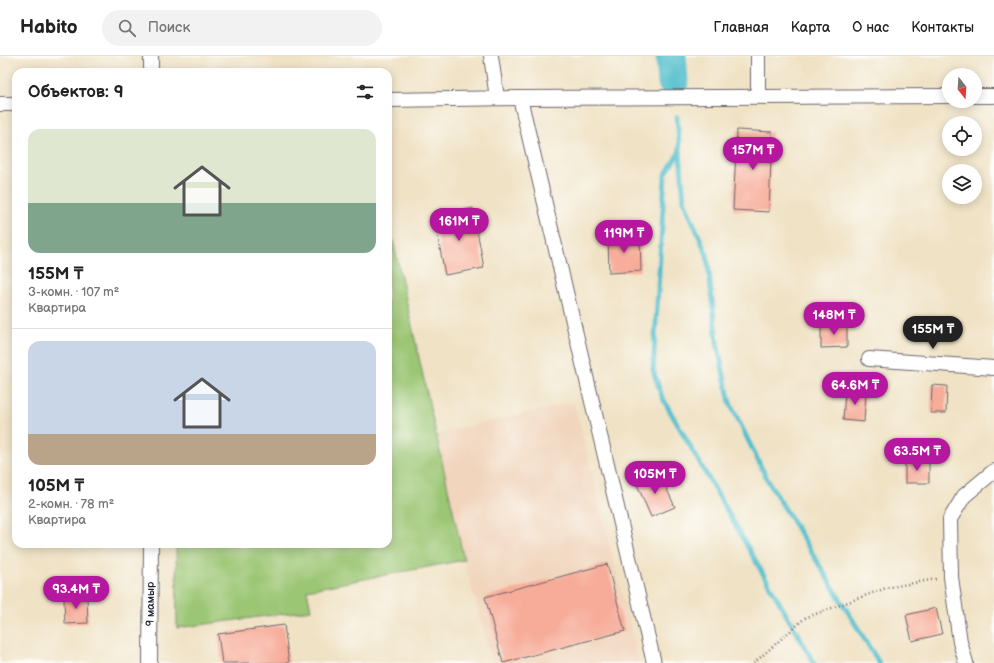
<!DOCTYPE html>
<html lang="ru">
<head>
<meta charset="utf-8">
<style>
	body { margin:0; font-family:"Balsamiq Sans",sans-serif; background:#f2f2f2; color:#222; height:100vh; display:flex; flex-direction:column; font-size:15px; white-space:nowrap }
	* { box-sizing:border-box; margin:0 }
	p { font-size:13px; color:#767676 }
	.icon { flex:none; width:22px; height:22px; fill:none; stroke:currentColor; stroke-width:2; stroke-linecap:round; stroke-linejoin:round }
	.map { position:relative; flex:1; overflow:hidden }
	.details { position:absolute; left:12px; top:12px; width:380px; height:480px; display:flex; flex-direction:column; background:#fff; border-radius:12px; box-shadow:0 2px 10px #0003 }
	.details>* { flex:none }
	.needle { width:26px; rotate:163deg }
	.tools { position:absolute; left:942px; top:12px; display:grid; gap:8px }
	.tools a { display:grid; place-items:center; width:40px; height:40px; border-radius:50%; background:#fff; box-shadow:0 2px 10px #0003; font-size:20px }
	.price { position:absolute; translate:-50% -34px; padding:0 9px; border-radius:14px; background:#b5179e; color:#fff; font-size:13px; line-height:26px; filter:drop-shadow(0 1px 2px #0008) }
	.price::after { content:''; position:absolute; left:50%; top:24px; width:12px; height:9px; margin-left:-6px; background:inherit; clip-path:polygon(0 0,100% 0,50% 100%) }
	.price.on { background:#222; color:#fff }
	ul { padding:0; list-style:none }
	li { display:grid; align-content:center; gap:8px; height:212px; padding:0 16px }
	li+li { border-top:1px solid #e0e0e0 }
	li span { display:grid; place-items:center; height:124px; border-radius:12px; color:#555 }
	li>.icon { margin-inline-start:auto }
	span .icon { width:72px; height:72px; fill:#fffc; stroke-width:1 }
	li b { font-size:17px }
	h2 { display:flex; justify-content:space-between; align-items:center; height:48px; padding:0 16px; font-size:17px }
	header { display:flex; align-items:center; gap:24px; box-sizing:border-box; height:56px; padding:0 20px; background:#fff; border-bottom:1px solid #e0e0e0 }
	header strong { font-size:19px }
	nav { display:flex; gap:22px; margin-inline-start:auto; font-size:14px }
	.search { width:280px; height:36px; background:#f2f2f2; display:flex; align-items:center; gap:10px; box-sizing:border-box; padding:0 14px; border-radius:22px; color:#767676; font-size:15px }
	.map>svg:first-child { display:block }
	.built { fill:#f1d5bd }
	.green { fill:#9bc673; stroke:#5e7457 }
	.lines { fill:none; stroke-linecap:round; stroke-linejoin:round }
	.stream { stroke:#54c0cd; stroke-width:5 }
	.river { stroke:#54c0cd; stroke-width:31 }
	.building { fill:#f7ac99 }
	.minor-casing { stroke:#6a656b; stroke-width:16 }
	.path { stroke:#6a656b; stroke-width:2.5; stroke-dasharray:1 3; stroke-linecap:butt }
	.minor { stroke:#fff; stroke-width:14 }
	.labels { text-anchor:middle; stroke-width:3; stroke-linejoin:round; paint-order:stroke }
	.street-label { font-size:11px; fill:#22223b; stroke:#fdfcf7 }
</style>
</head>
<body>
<header>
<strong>Habito</strong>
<div class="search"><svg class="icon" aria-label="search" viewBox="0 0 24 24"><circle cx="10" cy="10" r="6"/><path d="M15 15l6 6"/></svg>Поиск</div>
<nav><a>Главная</a><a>Карта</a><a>О нас</a><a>Контакты</a></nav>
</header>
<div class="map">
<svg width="994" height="607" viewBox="0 0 994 607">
	<rect width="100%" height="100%" fill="#fdfcf7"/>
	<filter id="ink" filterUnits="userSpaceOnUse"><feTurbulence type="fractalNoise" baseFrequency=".025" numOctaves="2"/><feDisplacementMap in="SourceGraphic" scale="8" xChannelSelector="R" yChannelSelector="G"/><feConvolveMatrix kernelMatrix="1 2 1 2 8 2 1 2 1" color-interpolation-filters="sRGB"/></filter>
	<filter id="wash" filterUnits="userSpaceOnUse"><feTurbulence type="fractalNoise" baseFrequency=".012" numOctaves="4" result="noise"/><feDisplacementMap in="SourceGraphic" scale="16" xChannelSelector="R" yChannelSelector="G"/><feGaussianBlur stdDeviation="0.9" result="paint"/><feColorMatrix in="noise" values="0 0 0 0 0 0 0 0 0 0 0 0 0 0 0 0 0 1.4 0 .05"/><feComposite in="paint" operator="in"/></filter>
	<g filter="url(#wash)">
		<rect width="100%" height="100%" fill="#f0e2c5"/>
		<polygon class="built" points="574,346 639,607 493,607 464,504 436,378"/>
		<polygon class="green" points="388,162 464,504 307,534 311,554 177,572 176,488 388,488"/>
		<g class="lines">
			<g class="stream">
				<polyline points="677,61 684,145 707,199 717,287 730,347 768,425 879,607"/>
				<polyline points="680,95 665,119 653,314 662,341 814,607"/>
			</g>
			<polyline class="river" points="671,0 673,26"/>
		</g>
		<g id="blocks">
			<g class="building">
				<polygon points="737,74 772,76 769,156 733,154"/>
				<polygon points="473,152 484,212 445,219 434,160"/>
				<polygon points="640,180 641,215 609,217 608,181"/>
				<polygon points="821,268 847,268 847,291 821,292"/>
				<polygon points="932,329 947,330 946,357 931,357"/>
				<polygon points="845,335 866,336 864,366 843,364"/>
				<polygon points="929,405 929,427 905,427 905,406"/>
				<polygon points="659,416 675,451 651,461 636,426"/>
				<polygon points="607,508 625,575 503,607 485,541"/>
				<polygon points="87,541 88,567 65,568 64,542"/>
				<polygon points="936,552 942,578 912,585 906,559"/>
				<polygon points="284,569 289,607 222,607 218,578"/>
			</g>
		</g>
	</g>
	<g filter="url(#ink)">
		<use href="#blocks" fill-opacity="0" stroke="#6a656b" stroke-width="1"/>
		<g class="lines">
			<defs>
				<g id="minor">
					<polyline points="151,0 151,16"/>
					<polyline points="491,0 497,42"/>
					<polyline points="758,40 758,0"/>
					<polyline points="975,40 994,40"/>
					<polyline points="520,42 654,607"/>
					<polyline points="388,44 520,42 949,40"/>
					<polyline points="0,48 16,48"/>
					<polyline points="869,303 994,312"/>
					<polyline points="150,607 151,488"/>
					<polyline points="966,607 960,586 951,521 950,463 964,440 994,415"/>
				</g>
			</defs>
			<use href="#minor" class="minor-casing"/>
			<polyline class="path" points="754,607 805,562 886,532 936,523"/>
			<use href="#minor" class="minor"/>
		</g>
	</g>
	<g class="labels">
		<g class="street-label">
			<text transform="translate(150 548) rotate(-90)" y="4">9 мамыр</text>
		</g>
	</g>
</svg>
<div class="tools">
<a><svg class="needle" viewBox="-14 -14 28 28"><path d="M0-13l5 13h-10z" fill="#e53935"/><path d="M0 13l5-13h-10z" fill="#767676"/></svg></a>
<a><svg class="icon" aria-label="locate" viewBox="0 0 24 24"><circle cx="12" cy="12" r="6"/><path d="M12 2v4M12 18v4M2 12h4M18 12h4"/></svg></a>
<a><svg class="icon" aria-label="layers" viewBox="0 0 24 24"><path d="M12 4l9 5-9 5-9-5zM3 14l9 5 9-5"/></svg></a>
</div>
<b class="price" style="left:753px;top:115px">157M ₸</b>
<b class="price" style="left:459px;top:186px">161M ₸</b>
<b class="price" style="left:624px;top:198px">119M ₸</b>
<b class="price" style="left:834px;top:280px">148M ₸</b>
<b class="price on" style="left:933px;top:294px">155M ₸</b>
<b class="price" style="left:855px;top:350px">64.6M ₸</b>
<b class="price" style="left:917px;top:416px">63.5M ₸</b>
<b class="price" style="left:655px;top:439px">105M ₸</b>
<b class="price" style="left:76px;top:554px">93.4M ₸</b>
<section class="details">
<h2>Объектов: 9<svg class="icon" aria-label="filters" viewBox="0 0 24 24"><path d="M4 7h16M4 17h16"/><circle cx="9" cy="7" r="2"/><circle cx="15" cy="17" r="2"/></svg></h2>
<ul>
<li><span style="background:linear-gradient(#dfe7d0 60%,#7fa58c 0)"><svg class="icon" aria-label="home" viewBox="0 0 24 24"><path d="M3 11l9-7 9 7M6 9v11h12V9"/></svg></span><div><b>155M ₸</b><p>3-комн. · 107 m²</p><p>Квартира</p></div></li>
<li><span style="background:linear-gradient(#c9d6e8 75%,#b9a48a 0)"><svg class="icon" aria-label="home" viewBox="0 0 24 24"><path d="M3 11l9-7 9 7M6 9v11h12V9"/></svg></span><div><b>105M ₸</b><p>2-комн. · 78 m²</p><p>Квартира</p></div></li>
</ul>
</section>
</div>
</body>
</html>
